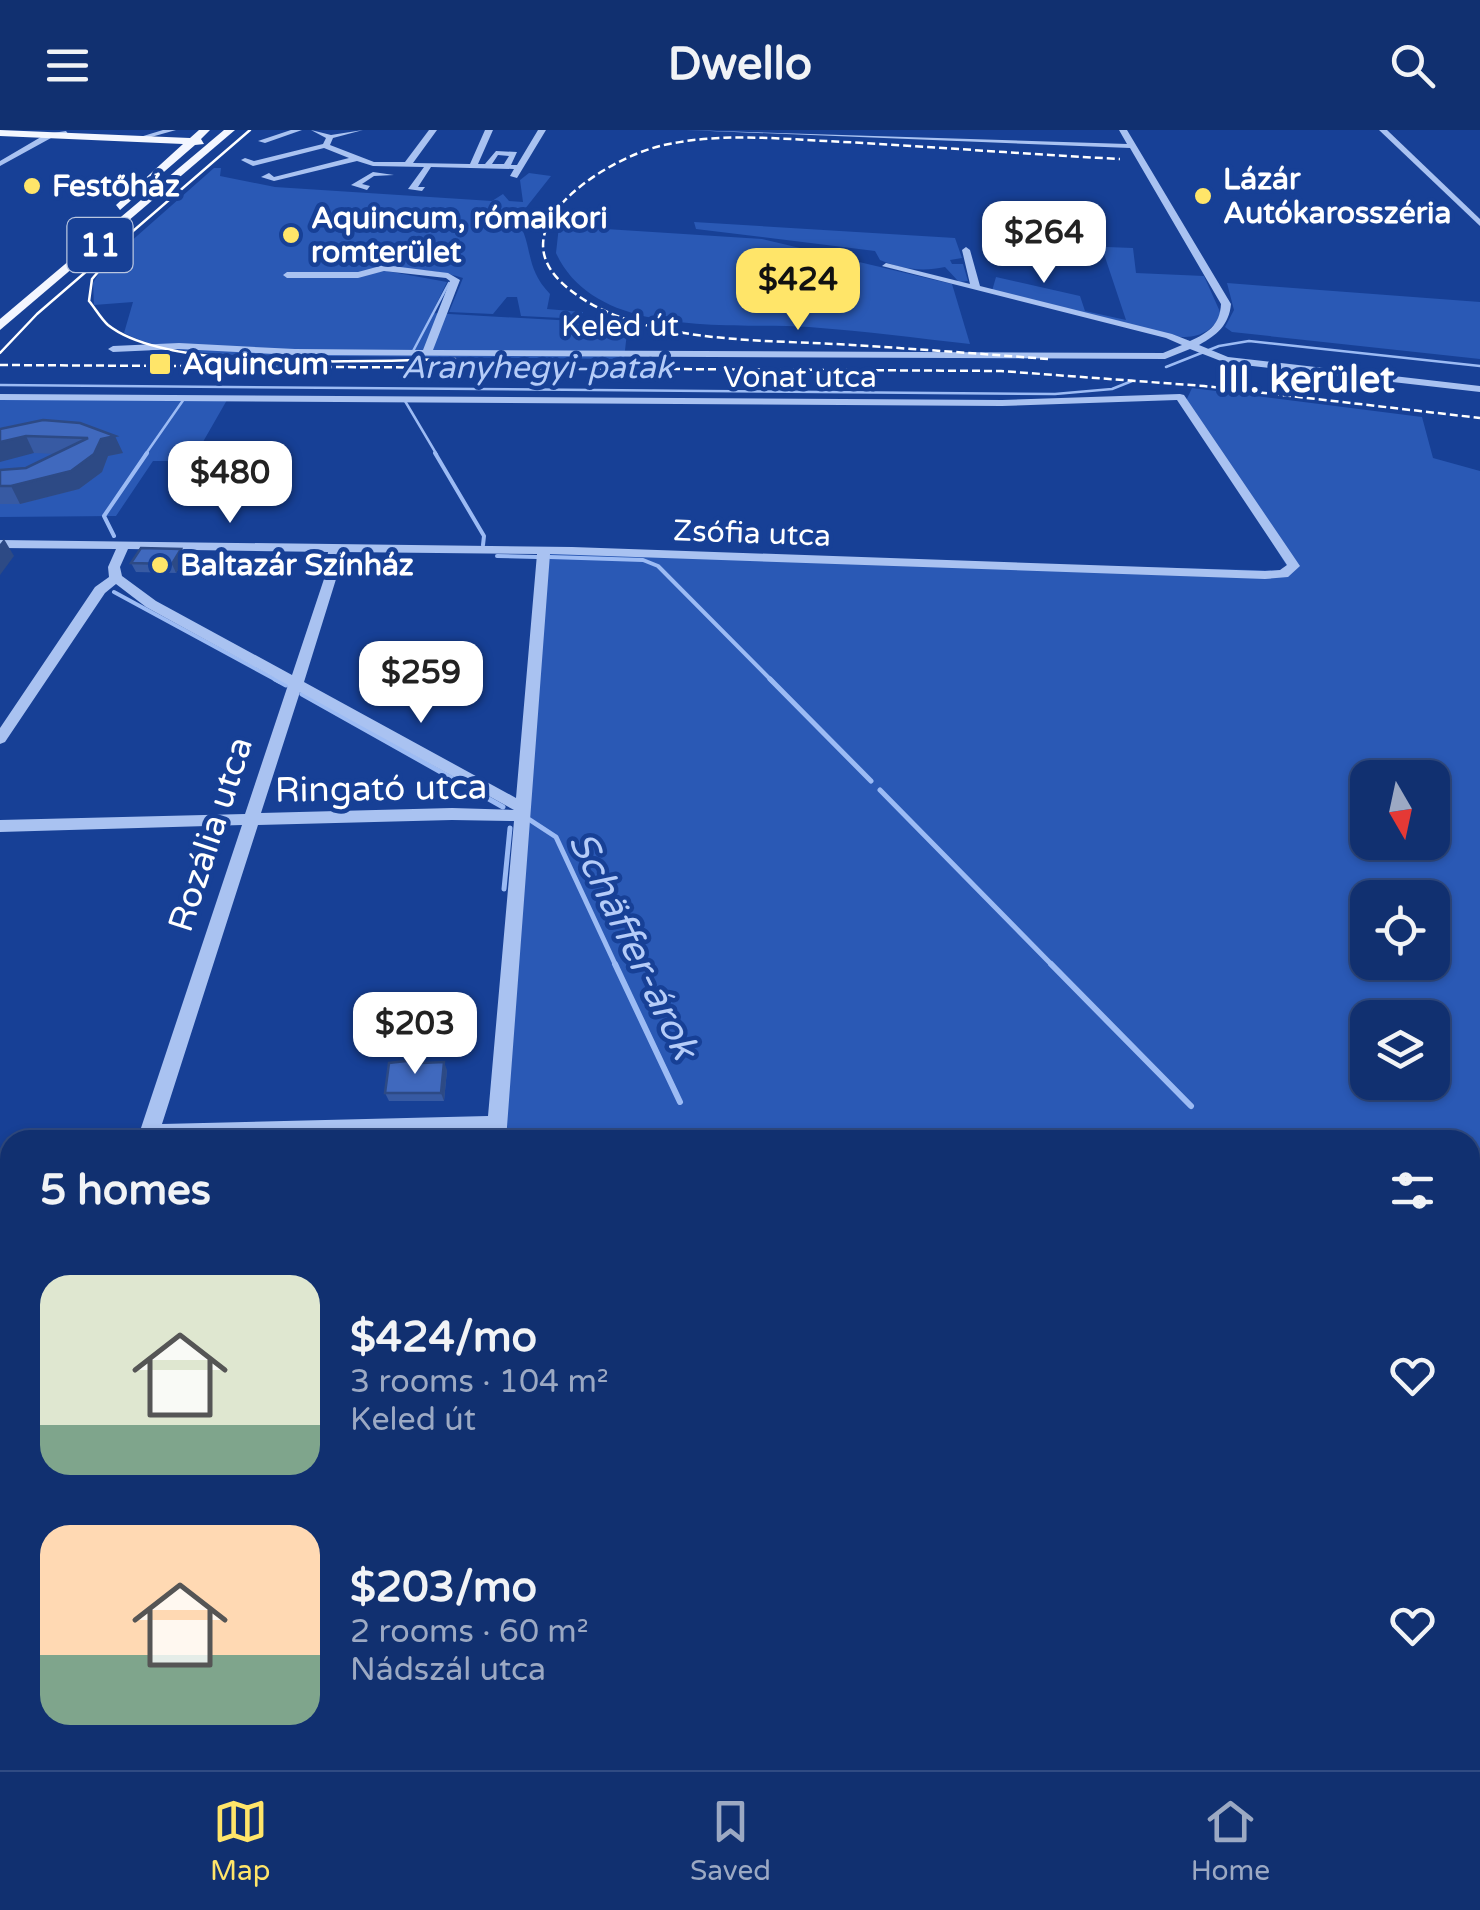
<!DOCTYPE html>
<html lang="en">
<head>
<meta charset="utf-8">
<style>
	body { margin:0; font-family:"Varela Round",sans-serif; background:#1e3c78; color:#f1f3f6; height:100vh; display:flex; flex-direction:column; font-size:38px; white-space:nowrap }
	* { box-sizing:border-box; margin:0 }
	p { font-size:32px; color:#9ca9c3 }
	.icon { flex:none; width:55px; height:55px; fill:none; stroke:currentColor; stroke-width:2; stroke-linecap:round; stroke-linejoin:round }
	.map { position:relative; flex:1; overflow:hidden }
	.drawer { position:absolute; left:0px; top:1000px; width:1480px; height:640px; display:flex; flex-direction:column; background:#113070; border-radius:30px 30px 0 0; box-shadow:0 2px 8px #0004,0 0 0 2px #304b83 }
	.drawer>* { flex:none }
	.needle { width:65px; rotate:171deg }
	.controls { position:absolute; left:1350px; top:630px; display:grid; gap:20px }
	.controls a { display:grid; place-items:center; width:100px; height:100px; border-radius:20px; background:#113070; box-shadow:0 2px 8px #0004,0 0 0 2px #304b83; font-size:50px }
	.price { position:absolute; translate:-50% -85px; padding:0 22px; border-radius:20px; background:#fff; color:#222; font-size:32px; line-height:65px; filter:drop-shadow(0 2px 5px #0008) }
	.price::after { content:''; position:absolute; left:50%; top:60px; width:30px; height:22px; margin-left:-15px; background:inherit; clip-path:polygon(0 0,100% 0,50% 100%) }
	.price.active { background:#ffe569; color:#111 }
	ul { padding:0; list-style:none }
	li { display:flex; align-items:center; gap:30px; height:250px; padding:0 40px }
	li span { display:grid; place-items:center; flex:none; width:280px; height:200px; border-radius:30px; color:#555 }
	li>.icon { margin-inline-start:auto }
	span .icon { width:120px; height:120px; fill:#fffc; stroke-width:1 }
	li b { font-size:42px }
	h2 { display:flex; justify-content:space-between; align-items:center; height:120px; padding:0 40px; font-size:42px }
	header { display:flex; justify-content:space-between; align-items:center; height:130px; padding:0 40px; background:#113070; font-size:45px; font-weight:800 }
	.menu { display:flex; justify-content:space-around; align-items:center; height:140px; border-top:2px solid #304b83; background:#113070; font-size:28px; color:#9ca9c3 }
	.menu a { display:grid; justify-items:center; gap:5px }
	.menu .active { color:#ffe569 }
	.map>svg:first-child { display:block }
	.green { fill:#2a59b5; fill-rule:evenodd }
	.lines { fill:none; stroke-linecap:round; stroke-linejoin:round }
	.stream-far4 { stroke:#9cbbf4; stroke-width:2.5 }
	.stream-far3 { stroke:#9cbbf4; stroke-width:4 }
	.stream-far2 { stroke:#9cbbf4; stroke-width:5 }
	.stream-far1 { stroke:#9cbbf4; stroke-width:6 }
	.stream { stroke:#9cbbf4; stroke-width:8 }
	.minor { fill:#a9c2f1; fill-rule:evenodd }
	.major { fill:#f3f6ff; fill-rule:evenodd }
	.tram { stroke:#fff; stroke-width:2.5 }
	.rail { stroke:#fff; stroke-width:2.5; stroke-dasharray:8 4; stroke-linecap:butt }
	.wall { fill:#375aa3 }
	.shaded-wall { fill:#2d4a85 }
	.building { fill:#4069be; stroke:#2d4a85; stroke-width:2.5 }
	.poi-dot { fill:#ffe569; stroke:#174096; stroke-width:4 }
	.labels { text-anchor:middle; stroke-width:9; stroke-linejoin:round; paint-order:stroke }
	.far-poi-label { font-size:30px; font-weight:bold; fill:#fff; stroke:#174096; text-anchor:start }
	.far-street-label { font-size:30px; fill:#fff; stroke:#174096 }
	.shield { fill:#174096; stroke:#b9c6e0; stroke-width:2.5 }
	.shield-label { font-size:32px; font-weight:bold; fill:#fff }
	.far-water-label { font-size:32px; font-style:italic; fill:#b5ccf8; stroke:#174096 }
	.street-label { font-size:35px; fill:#fff; stroke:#174096 }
	.far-district-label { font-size:38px; font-weight:bold; fill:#fff; stroke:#174096 }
	.water-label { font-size:38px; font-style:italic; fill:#b5ccf8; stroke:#174096 }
</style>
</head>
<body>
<header><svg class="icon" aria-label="menu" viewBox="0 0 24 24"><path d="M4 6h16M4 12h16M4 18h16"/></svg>Dwello<svg class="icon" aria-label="search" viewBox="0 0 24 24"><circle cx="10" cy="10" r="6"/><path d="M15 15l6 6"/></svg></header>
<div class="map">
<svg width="1480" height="1640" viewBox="0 0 1480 1640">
	<rect width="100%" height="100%" fill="#174096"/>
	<g class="green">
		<path d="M 214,38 L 221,38 L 220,46 L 275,57 L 492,71 L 503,64 L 509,71 L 523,72 L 520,50 L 529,43 L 551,46 L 517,89 C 534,117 524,137 550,164 L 547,179 L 583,182 L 583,189 L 521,186 L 517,167 L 507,167 L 493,184 L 449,182 L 463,148 C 429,137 393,137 359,146 L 381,140 L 447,152 L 432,183 L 628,194 L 624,229 L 233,225 C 196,223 157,220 124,203 L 133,172 L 94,175 L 93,153 L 103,136 Z"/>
		<path d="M 694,92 L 955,108 L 962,128 L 950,130 L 952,134 L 963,134 L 968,151 L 959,152 L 945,137 C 922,142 902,139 880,130 L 875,121 L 696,99 Z"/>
		<path d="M 559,96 L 762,109 L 952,154 L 970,214 C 917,208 863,201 809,197 C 732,192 596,210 556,123 Z"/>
		<path d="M 1054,115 L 1133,118 L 1136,143 L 1204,146 L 1221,184 C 1212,203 1197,208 1177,207 L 992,161 L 996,147 L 1080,166 L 1085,181 L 1126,190 L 1103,121 Z"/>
		<polygon points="1227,153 1480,172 1480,229 1232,202 1225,197 1234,180"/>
		<path d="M 1192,258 L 1422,287 L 1433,328 L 1480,341 L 1480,1640 L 373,1640 L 376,1630 L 1470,1630 L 1470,1010 L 496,1010 L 544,421 L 1290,441 L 1185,273 ZM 1368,648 L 1432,648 L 1432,712 L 1368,712 ZM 1368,768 L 1432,768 L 1432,832 L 1368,832 ZM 1368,888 L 1432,888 L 1432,952 L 1368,952 Z"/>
		<polygon points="0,269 227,270 192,331 153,331 116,386 0,387"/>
	</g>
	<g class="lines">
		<g class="stream-far4">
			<polyline points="412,223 449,153"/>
			<polyline points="1166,237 1219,216 1249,211 1480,236"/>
			<polyline points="0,255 1055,264 1112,259 1132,251"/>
			<polyline points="405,271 437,325"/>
			<polyline points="145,325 184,269"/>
		</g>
		<g class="stream-far3">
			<polyline points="435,323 484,406 483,415"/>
			<polyline points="114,406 104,386 147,323"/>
			<polyline points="497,426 537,427"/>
			<polyline points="550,427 643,430 658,436 773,552"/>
			<polyline points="114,462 280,552"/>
		</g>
		<g class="stream-far2">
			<polyline points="275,549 286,555"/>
			<polyline points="770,549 871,651"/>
			<polyline points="302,564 503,677"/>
			<polyline points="880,660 1053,836"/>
			<polyline points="530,690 556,707 616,836"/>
			<polyline points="504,759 510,698"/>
		</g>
		<g class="stream-far1">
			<polyline points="615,834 680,972"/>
			<polyline points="1051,834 1191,976"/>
			<polyline points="695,1004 698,1010"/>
		</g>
		<polyline class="stream" points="982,1630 987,1640"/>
		<g class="minor">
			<polygon points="163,0 176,0 144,9 140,7"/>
			<polygon points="291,0 302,0 265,13 258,11"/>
			<path d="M 311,0 L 331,5 L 363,0 L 333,8 L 330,15 L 374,32 L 405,32 L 429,0 L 437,0 L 413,33 L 470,34 L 485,0 L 493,0 L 478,34 L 485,34 L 496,21 L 517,22 L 511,35 L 517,35 L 538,0 L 546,0 L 517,48 L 510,46 L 514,39 L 431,37 L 418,57 L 425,57 L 422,61 L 408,59 L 424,37 L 373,36 L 357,31 L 274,51 L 261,47 L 269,43 L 274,47 L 349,28 L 324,18 L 253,36 L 241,30 L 245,28 L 254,31 L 323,14 L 326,8 ZM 498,25 L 509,26 L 504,34 L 492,34 Z"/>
			<path d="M 686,0 L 1127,14 L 1119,0 L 1127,0 L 1231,174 C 1229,195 1217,205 1199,215 L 1228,227 L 1480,256 L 1480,262 L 1226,233 L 1190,219 L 1165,229 L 295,225 L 179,219 L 113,222 L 108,219 L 113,216 L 179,213 L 295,219 L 423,220 L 450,151 L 446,148 L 384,141 L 358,148 L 287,148 L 283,145 L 287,142 L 358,142 L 384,135 L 448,143 L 460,150 L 433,220 L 1163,223 L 1182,215 L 1166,208 L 882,136 L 886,133 L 970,154 L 962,120 L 966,117 L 970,120 L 980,156 L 1172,204 L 1190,211 C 1208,203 1220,195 1221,174 L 1130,18 Z"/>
			<polygon points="1379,0 1387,0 1480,89 1480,96"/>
			<polygon points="66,1 69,5 51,8 0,36 0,31 46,4"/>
			<polygon points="373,42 394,45 374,46 362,54 370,56 367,60 351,55"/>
			<path d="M 0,264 L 1002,270 L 1180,264 L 1184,265 L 1300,436 L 1288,447 L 1265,449 L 550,424 L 506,1010 L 486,1010 L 487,1003 L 137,1010 L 242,695 L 0,702 L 0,690 L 245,684 L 288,555 L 146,477 L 116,454 L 105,463 L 5,612 L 0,614 L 0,598 L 95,457 L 109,447 L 108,437 L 116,419 L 0,418 L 0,410 L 572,417 L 1265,441 L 1280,440 L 1287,435 L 1177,270 L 1002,276 L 0,270 ZM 128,419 L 328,422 L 325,446 L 292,545 L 156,471 L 122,446 L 120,437 ZM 341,422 L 537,424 L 516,668 L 304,552 L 337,446 ZM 300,562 L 514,680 L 452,678 L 261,683 ZM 452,690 L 514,691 L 488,986 L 162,994 L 258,695 Z"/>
			<polygon points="10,1410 10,1461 0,1467 0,1417"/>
			<polygon points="361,1630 389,1630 386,1640 358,1640"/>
		</g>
		<g class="major">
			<polygon points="0,0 190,8 199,0 210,0 201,9 204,14 195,15 120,80 116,75 183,14 0,6"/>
			<polygon points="224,0 235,0 0,200 0,189"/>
		</g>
		<g class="tram">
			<path d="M 117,120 L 92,149 L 89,171 C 95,178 101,189 108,195 C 169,244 376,230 455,229"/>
			<polyline points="0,223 37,184 250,0"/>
		</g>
		<g class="rail">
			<path d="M 1048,229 C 983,224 917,219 852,215 C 765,209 628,216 561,152 C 500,93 610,28 660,16 C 713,3 771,8 826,11 C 924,16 1022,24 1120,29"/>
			<polyline points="0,235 1001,241 1204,256 1480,288"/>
		</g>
	</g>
	<g class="wall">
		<polygon points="43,290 123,323 108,326 102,342 79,359 20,374 0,374 0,340 26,338 56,324 34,323 0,299"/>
		<polygon points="181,419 185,428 176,443 136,442 131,433"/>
		<polygon points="425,933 447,940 444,971 389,971 385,963"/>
	</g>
	<g class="shaded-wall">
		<polygon points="26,306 34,323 0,332 0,312"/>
		<polygon points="115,306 123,323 108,326 102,342 79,359 20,374 11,356 101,309"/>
		<polygon points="4,409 14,426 0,445 0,414"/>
		<polygon points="181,419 185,428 176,443 172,434"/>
		<polygon points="444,932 447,940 444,971 441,963"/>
	</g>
	<g class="building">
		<polygon points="43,290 80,293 115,306 101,309 94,324 71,341 11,356 0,356 0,340 26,338 88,308 26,306 0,312 0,299"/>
		<polygon points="141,418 181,419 172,434 131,433"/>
		<polygon points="423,929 423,933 444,932 441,963 385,963 389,933"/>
	</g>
	<g class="poi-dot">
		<circle cx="32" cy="56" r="10"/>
		<circle cx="1203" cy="66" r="10"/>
		<circle cx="291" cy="105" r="10"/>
		<rect x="148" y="222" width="24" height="24" rx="5"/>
		<circle cx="160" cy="435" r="10"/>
	</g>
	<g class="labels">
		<g class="far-poi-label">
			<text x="1223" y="59">Lázár<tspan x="1223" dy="34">Autókarosszéria</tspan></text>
			<text x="52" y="66">Festőház</text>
			<text x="311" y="98">Aquincum, rómaikori<tspan x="311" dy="34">romterület</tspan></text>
			<text x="182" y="244">Aquincum</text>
			<text x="180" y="445">Baltazár Színház</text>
		</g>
		<g class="far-street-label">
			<text x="620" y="206">Keled út</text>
			<text x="800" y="257">Vonat utca</text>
			<text transform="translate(752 403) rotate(2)" y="10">Zsófia utca</text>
		</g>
		<rect class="shield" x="67.5" y="88" width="65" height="54" rx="8"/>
		<g class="shield-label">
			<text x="100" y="126">11</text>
		</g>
		<g class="far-water-label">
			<text x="537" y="248">Aranyhegyi-patak</text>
		</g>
		<g class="street-label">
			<text transform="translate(381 658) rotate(-1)" y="12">Ringató utca</text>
			<text transform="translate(210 704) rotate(-72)" y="12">Rozália utca</text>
		</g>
		<g class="far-district-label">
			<text x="1306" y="262">III. kerület</text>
		</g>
		<g class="water-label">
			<text transform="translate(634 815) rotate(64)" y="13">Schäffer-árok</text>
		</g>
	</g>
</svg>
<div class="controls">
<a><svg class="needle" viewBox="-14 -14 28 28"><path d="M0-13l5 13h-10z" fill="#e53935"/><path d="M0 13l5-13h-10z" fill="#9ca9c3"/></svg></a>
<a><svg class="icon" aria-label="locate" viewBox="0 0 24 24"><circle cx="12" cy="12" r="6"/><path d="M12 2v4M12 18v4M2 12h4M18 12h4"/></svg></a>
<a><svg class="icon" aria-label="layers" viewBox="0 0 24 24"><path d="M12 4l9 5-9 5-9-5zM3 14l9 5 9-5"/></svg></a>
</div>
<b class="price" style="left:1044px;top:156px">$264</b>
<b class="price active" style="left:798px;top:203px">$424</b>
<b class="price" style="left:230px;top:396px">$480</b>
<b class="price" style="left:421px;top:596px">$259</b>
<b class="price" style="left:415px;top:947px">$203</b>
<section class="drawer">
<h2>5 homes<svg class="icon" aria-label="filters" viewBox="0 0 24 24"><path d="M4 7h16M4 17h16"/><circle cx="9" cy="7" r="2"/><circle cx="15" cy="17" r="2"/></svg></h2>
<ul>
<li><span style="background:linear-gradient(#dfe7d0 75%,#7fa58c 0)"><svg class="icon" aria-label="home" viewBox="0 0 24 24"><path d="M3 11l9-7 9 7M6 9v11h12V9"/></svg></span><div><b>$424/mo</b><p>3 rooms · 104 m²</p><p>Keled út</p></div><svg class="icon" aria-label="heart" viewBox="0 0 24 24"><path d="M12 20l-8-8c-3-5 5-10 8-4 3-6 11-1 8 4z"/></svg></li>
<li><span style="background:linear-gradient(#ffd9b3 65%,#7fa58c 0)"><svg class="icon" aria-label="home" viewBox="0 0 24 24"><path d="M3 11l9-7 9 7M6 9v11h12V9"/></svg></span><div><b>$203/mo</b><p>2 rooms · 60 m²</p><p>Nádszál utca</p></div><svg class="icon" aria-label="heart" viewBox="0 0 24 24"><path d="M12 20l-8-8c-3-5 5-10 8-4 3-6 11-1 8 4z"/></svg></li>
</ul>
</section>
</div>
<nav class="menu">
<a class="active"><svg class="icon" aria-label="map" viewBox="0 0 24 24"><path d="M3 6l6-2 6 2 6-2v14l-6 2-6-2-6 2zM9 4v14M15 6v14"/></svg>Map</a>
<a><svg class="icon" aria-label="saved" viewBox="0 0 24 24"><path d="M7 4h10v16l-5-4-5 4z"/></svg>Saved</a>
<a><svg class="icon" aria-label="home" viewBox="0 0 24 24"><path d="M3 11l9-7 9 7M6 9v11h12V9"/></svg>Home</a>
</nav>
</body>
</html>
